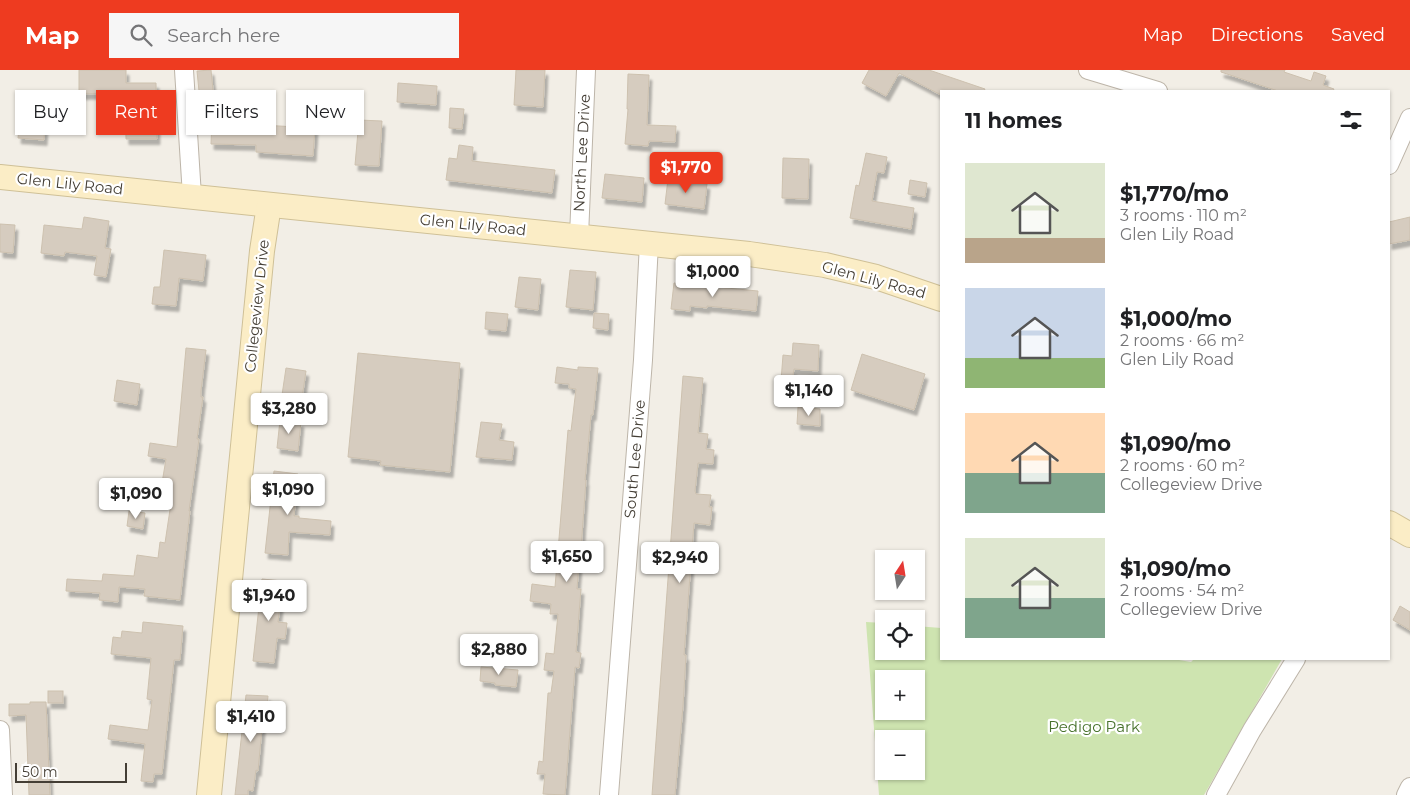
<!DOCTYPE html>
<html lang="en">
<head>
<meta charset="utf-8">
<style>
	body { margin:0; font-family:Montserrat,sans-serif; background:#f6f6f6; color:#202124; height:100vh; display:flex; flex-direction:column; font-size:19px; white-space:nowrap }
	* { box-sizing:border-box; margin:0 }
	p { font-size:16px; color:#757577 }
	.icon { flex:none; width:28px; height:28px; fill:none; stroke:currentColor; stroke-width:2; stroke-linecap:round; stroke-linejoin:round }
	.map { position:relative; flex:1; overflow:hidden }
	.panel { position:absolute; left:940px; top:20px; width:450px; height:570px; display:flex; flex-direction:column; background:#fff; border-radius:0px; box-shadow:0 1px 4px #0004 }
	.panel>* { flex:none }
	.banner { position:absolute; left:15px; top:20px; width:475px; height:45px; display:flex; gap:10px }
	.needle { width:32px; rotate:12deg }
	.tools { position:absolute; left:875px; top:480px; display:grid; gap:10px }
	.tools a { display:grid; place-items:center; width:50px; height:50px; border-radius:0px; background:#fff; box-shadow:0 1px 4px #0004; font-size:25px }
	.scale { position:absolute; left:15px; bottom:12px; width:112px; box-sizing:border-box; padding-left:5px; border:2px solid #443e35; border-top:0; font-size:14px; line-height:18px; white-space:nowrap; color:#443e35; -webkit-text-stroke:4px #fff; paint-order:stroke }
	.price { position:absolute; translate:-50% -42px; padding:0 11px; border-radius:5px; background:#fff; color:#222; font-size:16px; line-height:32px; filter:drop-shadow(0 1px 2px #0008) }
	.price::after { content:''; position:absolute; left:50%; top:30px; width:15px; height:11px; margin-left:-8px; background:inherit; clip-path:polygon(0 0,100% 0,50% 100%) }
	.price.active { background:#ee3b20; color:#fff }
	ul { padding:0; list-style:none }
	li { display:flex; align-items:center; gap:15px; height:125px; padding:0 25px }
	li span { display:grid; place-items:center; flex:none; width:140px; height:100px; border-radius:0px; color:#555 }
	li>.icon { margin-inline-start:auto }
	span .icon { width:60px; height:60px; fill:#fffc; stroke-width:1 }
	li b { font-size:21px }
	h2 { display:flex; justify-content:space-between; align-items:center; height:60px; padding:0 25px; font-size:21px }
	.pill { padding:0 18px; border-radius:0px; background:#fff; box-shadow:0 1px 4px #0004; font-size:18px; line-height:45px }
	.pill.active { background:#ee3b20; color:#fff }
	header { display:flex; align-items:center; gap:30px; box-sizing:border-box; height:70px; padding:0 25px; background:#ee3b20; color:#fff }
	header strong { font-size:24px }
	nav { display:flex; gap:28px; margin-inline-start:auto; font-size:18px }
	.search { width:350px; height:45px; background:#f6f6f6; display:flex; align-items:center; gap:12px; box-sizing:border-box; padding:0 18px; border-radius:0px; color:#757577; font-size:19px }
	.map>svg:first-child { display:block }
	.green { fill:#cee4b0; fill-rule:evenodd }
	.building { fill:#d6ccbf; stroke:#cdc1af; filter:url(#shadow) }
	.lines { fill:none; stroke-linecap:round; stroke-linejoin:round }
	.street-casing { stroke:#bdb5a9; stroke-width:20 }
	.secondary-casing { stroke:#cfc097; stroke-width:26 }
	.street { stroke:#fff; stroke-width:18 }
	.secondary { stroke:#fbedc6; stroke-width:24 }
	.labels { text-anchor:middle; stroke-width:4.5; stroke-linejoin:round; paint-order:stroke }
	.street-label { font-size:15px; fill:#443e35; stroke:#fff }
	.park-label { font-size:15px; fill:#48722c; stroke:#fff }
</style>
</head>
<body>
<header>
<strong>Map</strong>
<div class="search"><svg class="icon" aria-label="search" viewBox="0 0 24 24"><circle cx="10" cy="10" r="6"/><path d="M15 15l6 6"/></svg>Search here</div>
<nav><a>Map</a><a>Directions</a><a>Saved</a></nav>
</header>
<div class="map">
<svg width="1410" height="725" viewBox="0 0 1410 725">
	<defs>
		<filter id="shadow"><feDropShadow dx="3" dy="5.5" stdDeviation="1" flood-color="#0004"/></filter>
	</defs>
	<rect width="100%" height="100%" fill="#f2eee6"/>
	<path class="green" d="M 866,552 L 884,553 L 884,581 L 916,581 L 916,556 L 941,558 L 941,589 L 1173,589 L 1191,592 L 1194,589 L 1282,589 L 1204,725 L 879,725 ZM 884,609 L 916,609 L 916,641 L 884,641 ZM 884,669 L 916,669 L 916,701 L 884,701 Z"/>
	<g class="building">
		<polygon points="79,0 126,0 126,13 156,13 157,69 126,69 125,23 79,24"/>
		<polygon points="211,0 214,30 200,31 197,1"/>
		<polygon points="516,0 545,0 543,37 514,35"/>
		<polygon points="869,0 929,0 985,19 984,21 941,21 941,25 899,3 886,26 862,13"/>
		<polygon points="1221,0 1285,0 1284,2 1311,11 1314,2 1326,6 1323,15 1334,19 1333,21 1278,21 1221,2"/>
		<polygon points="628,4 649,5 647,55 676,56 675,72 649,71 648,76 625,74 628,39 627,39"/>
		<polygon points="398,13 437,16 436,35 397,32"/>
		<polygon points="21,38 46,40 44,70 18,68"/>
		<polygon points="450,38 464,39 462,59 449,58"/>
		<polygon points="212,48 243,48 243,54 315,58 313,86 256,82 256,75 211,74"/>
		<polygon points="359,50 382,51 379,96 355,95"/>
		<polygon points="459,75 473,77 472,91 555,100 552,123 446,110 449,88 457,89"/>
		<polygon points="866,83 887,87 884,103 877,102 872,131 914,138 911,159 850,148 856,115 859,116"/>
		<polygon points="783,88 809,89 808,129 782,128"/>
		<polygon points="605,104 644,108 642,132 602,128"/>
		<polygon points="668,109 707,114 704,139 665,134"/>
		<polygon points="910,110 927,113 925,127 908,124"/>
		<polygon points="84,147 109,151 105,178 111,179 106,207 94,205 97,186 65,182 64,186 41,183 44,155 82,159"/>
		<polygon points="1410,147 1410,170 1389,174 1389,152"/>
		<polygon points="0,154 15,155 13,183 0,182"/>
		<polygon points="164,180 206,185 203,211 179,208 176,236 152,234 154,217 160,217"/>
		<polygon points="570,200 596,202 593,240 566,237"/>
		<polygon points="519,207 541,209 538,240 515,237"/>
		<polygon points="674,213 758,221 756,241 707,236 707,238 690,236 690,241 671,239"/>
		<polygon points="486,242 508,244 506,261 485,259"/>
		<polygon points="594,243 609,244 608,260 593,258"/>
		<polygon points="793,273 819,275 818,301 794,299 792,312 781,311 783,285 792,286"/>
		<polygon points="186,278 206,280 201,321 201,327 203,327 197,369 199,369 189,441 190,441 180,530 144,526 145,519 119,517 118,532 99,530 100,523 66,521 67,509 102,511 103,504 134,506 137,485 158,488 160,472 165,473 171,433 141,430 143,417 161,419 166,389 148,386 150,373 177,377"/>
		<polygon points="358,283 460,293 450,402 380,395 381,391 348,387"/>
		<polygon points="862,284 925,304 914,340 851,320"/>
		<polygon points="557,297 578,300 578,297 598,298 593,345 591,345 585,410 586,410 581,479 584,479 583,493 579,493 577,519 581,519 576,582 581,583 579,598 575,597 565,725 543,724 545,704 537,704 539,691 543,692 548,623 551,623 554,601 544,600 546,583 554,584 558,544 550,544 551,534 530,531 532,514 555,517 568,360 571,361 576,319 569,318 569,314 555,313"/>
		<polygon points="286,298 306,301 302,328 282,325"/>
		<polygon points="683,306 703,308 698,363 708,364 706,379 714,380 713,394 698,393 695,421 696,424 711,425 709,437 712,437 710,455 694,453 684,585 686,585 683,636 675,725 652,725"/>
		<polygon points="117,310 140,314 137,335 114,331"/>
		<polygon points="798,337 820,339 820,356 797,354"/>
		<polygon points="280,350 301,352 298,381 277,378"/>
		<polygon points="481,352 502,354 499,370 514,372 512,390 476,387"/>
		<polygon points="274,401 298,404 294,446 299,446 299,448 331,451 330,465 289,462 288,485 265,483"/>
		<polygon points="129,441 145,443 143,459 127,456"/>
		<polygon points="262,509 283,511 278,552 287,553 285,569 277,568 274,593 253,591"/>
		<polygon points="1400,536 1410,542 1410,560 1393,550"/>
		<polygon points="143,552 183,556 180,590 174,590 162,704 154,704 153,712 141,711 145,674 108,669 110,655 148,660 152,630 147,629 151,588 111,584 113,567 121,568 122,561 142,563"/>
		<polygon points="481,597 518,600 516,617 495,615 495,613 480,611"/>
		<rect x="48" y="621" width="15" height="12"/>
		<polygon points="246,625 268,626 266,649 263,648 258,701 256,700 253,721 248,720 248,725 235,725"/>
		<polygon points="30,632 46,632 50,725 29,725 26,645 9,646 9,634 30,634"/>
	</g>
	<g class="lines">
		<defs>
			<g id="street">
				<polyline points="184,0 192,126"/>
				<polyline points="1088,0 1158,21"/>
				<polyline points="1389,95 1410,48"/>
				<polyline points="579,166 586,0"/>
				<polyline points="0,660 3,725"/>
				<polyline points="609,725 643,290 649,173"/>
				<polyline points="1216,725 1252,660 1296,589"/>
				<polyline points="1406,725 1410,717"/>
			</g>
			<g id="secondary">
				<polyline points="0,107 749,184 825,195 876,207 941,229"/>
				<polyline points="1389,453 1410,465"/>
				<polyline points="209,725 262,181 269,135"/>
			</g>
		</defs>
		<use href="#street" class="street-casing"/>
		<use href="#secondary" class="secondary-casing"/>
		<use href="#street" class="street"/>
		<use href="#secondary" class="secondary"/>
	</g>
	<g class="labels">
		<g class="street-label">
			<text transform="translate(582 83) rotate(-87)" y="5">North Lee Drive</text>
			<text transform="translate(70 114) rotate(6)" y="5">Glen Lily Road</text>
			<text transform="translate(473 155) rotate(6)" y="5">Glen Lily Road</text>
			<text transform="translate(874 210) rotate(15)" y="5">Glen Lily Road</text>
			<text transform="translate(257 236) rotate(-84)" y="5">Collegeview Drive</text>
			<text transform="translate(635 389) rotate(-85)" y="5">South Lee Drive</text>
		</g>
		<g class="park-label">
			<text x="1094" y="662">Pedigo Park</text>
		</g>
	</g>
</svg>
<div class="tools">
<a><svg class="needle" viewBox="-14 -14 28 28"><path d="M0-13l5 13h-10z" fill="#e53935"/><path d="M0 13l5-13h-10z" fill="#757577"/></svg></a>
<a><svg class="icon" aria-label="locate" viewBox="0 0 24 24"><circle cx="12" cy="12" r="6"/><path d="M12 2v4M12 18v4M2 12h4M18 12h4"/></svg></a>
<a>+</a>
<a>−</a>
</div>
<div class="scale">50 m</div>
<b class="price active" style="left:686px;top:124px">$1,770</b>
<b class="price" style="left:713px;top:228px">$1,000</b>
<b class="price" style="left:809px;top:347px">$1,140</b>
<b class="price" style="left:289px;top:365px">$3,280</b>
<b class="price" style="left:288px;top:446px">$1,090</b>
<b class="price" style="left:136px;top:450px">$1,090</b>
<b class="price" style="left:567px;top:513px">$1,650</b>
<b class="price" style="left:680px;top:514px">$2,940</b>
<b class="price" style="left:269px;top:552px">$1,940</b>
<b class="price" style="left:499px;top:606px">$2,880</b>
<b class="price" style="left:251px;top:673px">$1,410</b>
<div class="banner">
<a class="pill">Buy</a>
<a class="pill active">Rent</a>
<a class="pill">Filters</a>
<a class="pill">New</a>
</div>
<section class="panel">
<h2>11 homes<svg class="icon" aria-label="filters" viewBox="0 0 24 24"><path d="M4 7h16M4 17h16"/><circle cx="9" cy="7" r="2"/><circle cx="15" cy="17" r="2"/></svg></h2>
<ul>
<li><span style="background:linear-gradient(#dfe7d0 75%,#b9a48a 0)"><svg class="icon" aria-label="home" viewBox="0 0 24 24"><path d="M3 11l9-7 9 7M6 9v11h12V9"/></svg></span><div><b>$1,770/mo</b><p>3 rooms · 110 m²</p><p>Glen Lily Road</p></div></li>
<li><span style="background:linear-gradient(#c9d6e8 70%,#8fb573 0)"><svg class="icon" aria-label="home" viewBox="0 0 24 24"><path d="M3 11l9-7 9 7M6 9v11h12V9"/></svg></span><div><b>$1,000/mo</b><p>2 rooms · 66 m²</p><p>Glen Lily Road</p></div></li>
<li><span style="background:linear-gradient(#ffd9b3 60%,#7fa58c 0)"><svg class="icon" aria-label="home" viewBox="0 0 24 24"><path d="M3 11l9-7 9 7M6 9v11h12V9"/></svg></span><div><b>$1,090/mo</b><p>2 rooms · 60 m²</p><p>Collegeview Drive</p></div></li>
<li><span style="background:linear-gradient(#dfe7d0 60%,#7fa58c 0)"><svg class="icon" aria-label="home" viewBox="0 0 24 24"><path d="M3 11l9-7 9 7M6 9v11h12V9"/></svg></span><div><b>$1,090/mo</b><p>2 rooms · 54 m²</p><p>Collegeview Drive</p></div></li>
</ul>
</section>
</div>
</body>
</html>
